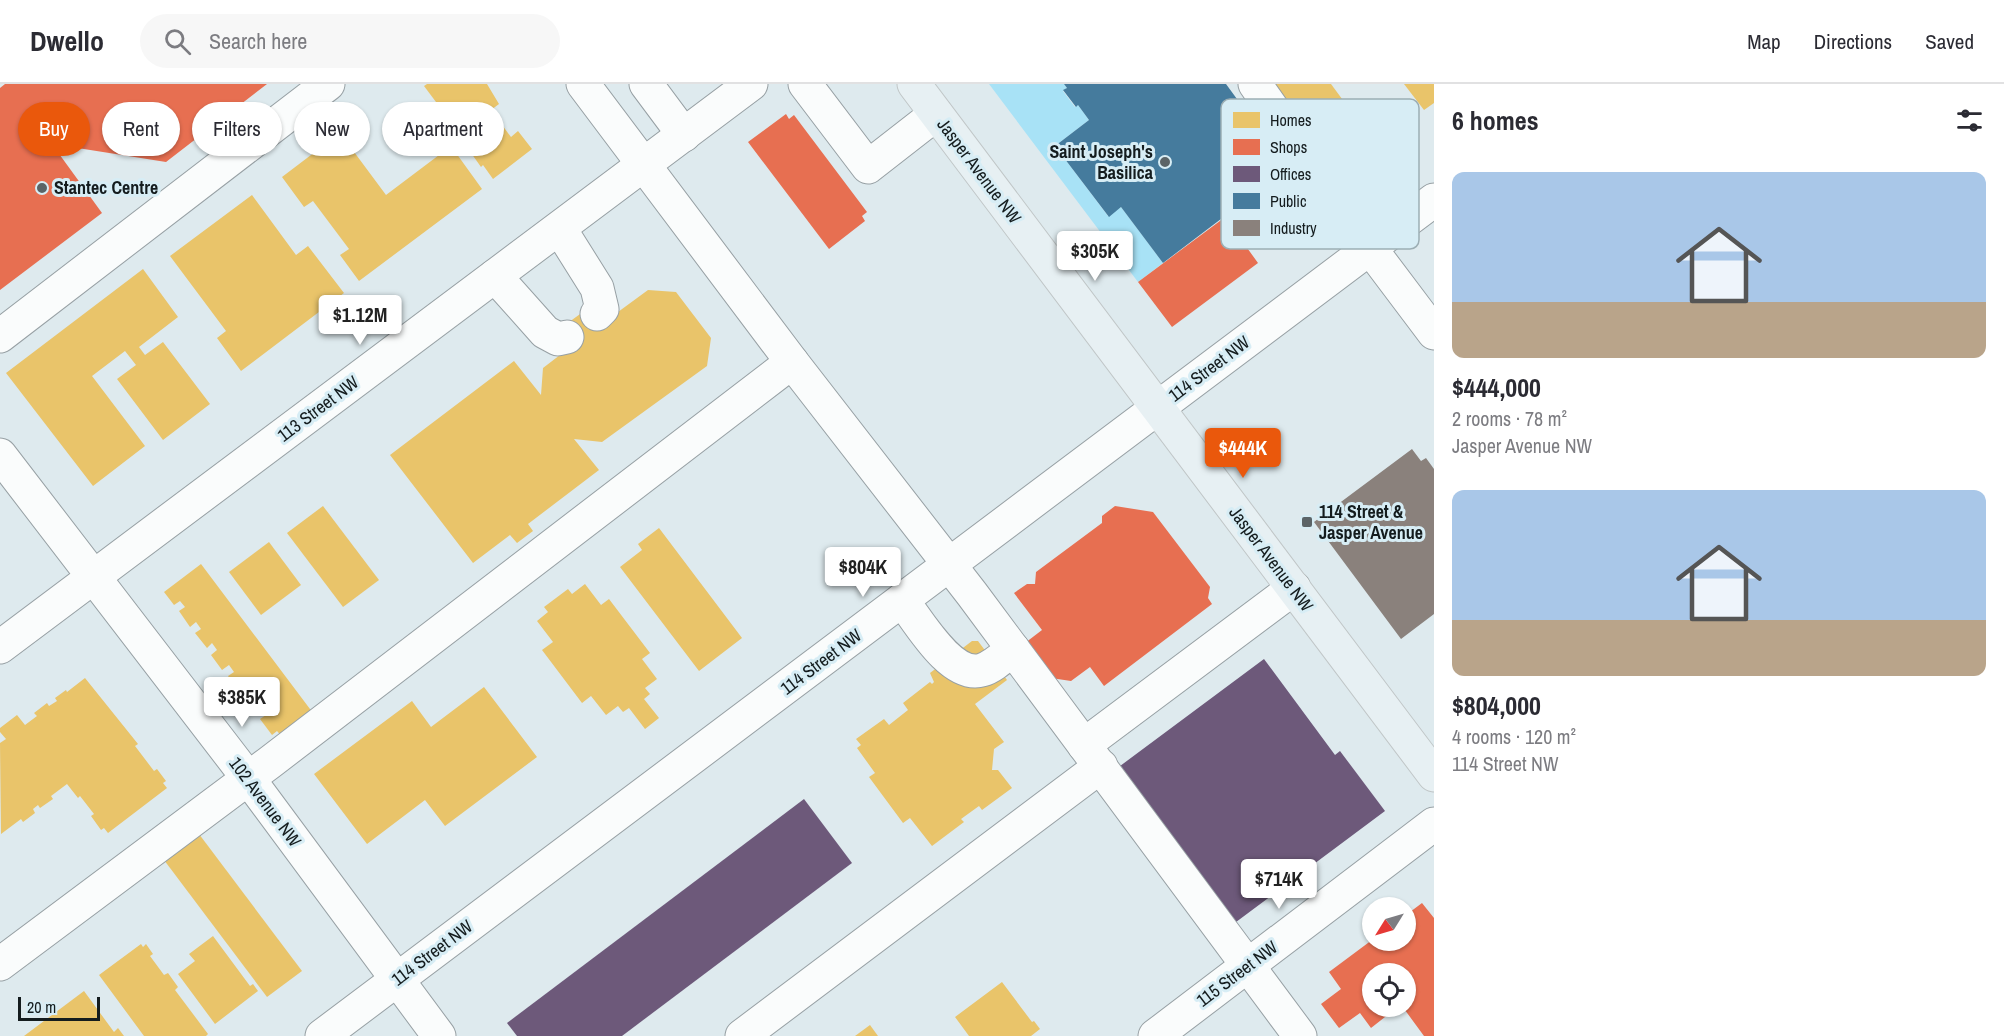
<!DOCTYPE html>
<html lang="en">
<head>
<meta charset="utf-8">
<style>
	body { margin:0; font-family:"Archivo Narrow",sans-serif; background:#f7f7f7; color:#2b2b33; height:100vh; display:flex; flex-direction:column; font-size:22px; white-space:nowrap }
	* { box-sizing:border-box; margin:0 }
	p { font-size:20px; color:#7c7c81 }
	.icon { flex:none; width:33px; height:33px; fill:none; stroke:currentColor; stroke-width:2; stroke-linecap:round; stroke-linejoin:round }
	.map { position:relative; flex:1; overflow:hidden }
	.side { display:flex; flex-direction:column; background:#fff; width:570px }
	.side>* { flex:none }
	.guide { position:absolute; left:18px; top:18px; width:570px; height:54px; display:flex; gap:12px }
	.needle { width:39px; rotate:233deg }
	.tools { position:absolute; left:1362px; top:813px; display:grid; gap:12px }
	.tools a { display:grid; place-items:center; width:54px; height:54px; border-radius:50%; background:#fff; box-shadow:0 2px 4px #0004; font-size:30px }
	.scale { position:absolute; left:18px; bottom:15px; width:82px; box-sizing:border-box; padding-left:6px; border:3px solid #141c1e; border-top:0; font-size:16px; line-height:21px; white-space:nowrap; color:#141c1e; -webkit-text-stroke:4px #d7edf5; paint-order:stroke }
	.price { position:absolute; translate:-50% -51px; padding:0 14px; border-radius:6px; background:#fff; color:#222; font-size:20px; line-height:39px; filter:drop-shadow(0 2px 3px #0008) }
	.price::after { content:''; position:absolute; left:50%; top:36px; width:18px; height:14px; margin-left:-9px; background:inherit; clip-path:polygon(0 0,100% 0,50% 100%) }
	.price.on { background:#ea580c; color:#fff }
	ul { padding:0; list-style:none }
	li { display:grid; align-content:center; gap:12px; height:318px; padding:0 18px }
	li span { display:grid; place-items:center; height:186px; border-radius:12px; color:#555 }
	li>.icon { margin-inline-start:auto }
	span .icon { width:108px; height:108px; fill:#fffc; stroke-width:1 }
	li b { font-size:26px }
	h2 { display:flex; justify-content:space-between; align-items:center; height:72px; padding:0 18px; font-size:26px }
	.chip { padding:0 21px; border-radius:27px; background:#fff; box-shadow:0 2px 4px #0004; font-size:21px; line-height:54px }
	.chip.on { background:#ea580c; color:#fff }
	header { display:flex; align-items:center; gap:36px; box-sizing:border-box; height:84px; padding:0 30px; background:#fff; border-bottom:2px solid #e1e1e2 }
	header strong { font-size:28px }
	nav { display:flex; gap:33px; margin-inline-start:auto; font-size:21px }
	.search { width:420px; height:54px; background:#f7f7f7; display:flex; align-items:center; gap:15px; box-sizing:border-box; padding:0 21px; border-radius:33px; color:#7c7c81; font-size:22px }
	main { display:flex; flex:1; min-height:0 }
	.map>svg:first-child { display:block }
	.green { fill:#a8e2f6 }
	.homes { fill:#e9c46a }
	.shops { fill:#e76f51 }
	.offices { fill:#6d597a }
	.public { fill:#457b9d }
	.industry { fill:#8a817c }
	.lines { fill:none; stroke-linecap:round; stroke-linejoin:round }
	.minor-casing { stroke:#97a0a4; stroke-width:35 }
	.major-casing { stroke:#c0c6c7; stroke-width:35 }
	.minor { stroke:#fafcfc; stroke-width:33 }
	.major { stroke:#e7f0f3; stroke-width:33 }
	.poi-dot { fill:#5b6467; stroke:#d7edf5; stroke-width:2 }
	.labels { text-anchor:middle; stroke-width:6; stroke-linejoin:round; paint-order:stroke }
	.poi-label { font-size:18px; font-weight:bold; fill:#141c1e; stroke:#d7edf5; text-anchor:start }
	.street-label { font-size:18px; fill:#141c1e; stroke:#d7edf5 }
	.key { fill:#d7edf5; stroke:#9caeb4; stroke-width:1.5 }
	.key-label { font-size:16px; fill:#141c1e }
</style>
</head>
<body>
<header>
<strong>Dwello</strong>
<div class="search"><svg class="icon" aria-label="search" viewBox="0 0 24 24"><circle cx="10" cy="10" r="6"/><path d="M15 15l6 6"/></svg>Search here</div>
<nav><a>Map</a><a>Directions</a><a>Saved</a></nav>
</header>
<main>
<div class="map">
<svg width="1434" height="952" viewBox="0 0 1434 952">
	<rect width="100%" height="100%" fill="#deeaee"/>
	<polygon class="green" points="989,0 1064,0 1067,4 1063,7 1075,23 1078,21 1089,36 1055,62 1108,132 1121,123 1163,179 1138,198"/>
	<g class="homes">
		<polygon points="427,0 487,0 499,20 491,26 511,53 518,47 532,65 493,95 483,81 481,83 464,59 466,58 424,2"/>
		<polygon points="1271,0 1331,0 1376,61 1337,89"/>
		<polygon points="1404,0 1434,0 1434,19 1424,26"/>
		<polygon points="340,49 386,111 451,62 482,105 359,197 340,171 349,165 313,117 304,123 282,93"/>
		<polygon points="252,111 296,171 308,162 344,209 241,287 217,254 226,247 170,172"/>
		<polygon points="143,185 178,233 139,263 145,271 163,258 210,320 163,356 117,295 136,281 125,267 92,292 145,362 93,402 6,289"/>
		<polygon points="648,206 676,208 711,254 707,282 602,358 574,355 599,386 528,440 533,447 517,459 510,451 473,479 390,371 514,277 541,311 543,284 573,261 561,244 591,222 603,239"/>
		<polygon points="323,422 379,496 343,523 287,449"/>
		<polygon points="659,444 742,554 699,587 620,483 642,466 638,460"/>
		<polygon points="269,458 301,501 261,531 229,488"/>
		<polygon points="201,480 316,633 285,656 277,647 272,651 260,635 266,631 260,624 255,628 244,614 249,610 245,603 239,608 228,592 234,588 229,581 222,586 211,571 217,566 212,559 207,564 195,549 201,545 196,538 190,543 179,527 185,523 180,517 174,521 164,508"/>
		<polygon points="585,500 601,521 609,515 650,569 642,575 657,595 645,604 650,610 644,615 659,634 645,645 629,624 623,628 618,622 606,631 591,612 582,619 542,566 553,558 537,537 548,528 544,523 568,505 572,510"/>
		<polygon points="972,557 978,557 1007,596 975,620 1004,658 994,665 992,686 998,686 1012,704 982,726 979,722 961,735 964,738 932,762 910,734 903,739 869,693 875,689 857,664 861,661 856,655 884,635 889,641 908,626 903,619 930,598 932,600 934,598 930,589"/>
		<polygon points="85,594 138,660 135,662 154,687 157,685 166,697 163,699 167,704 108,749 104,744 101,746 91,732 94,730 80,712 78,714 67,700 51,712 53,715 40,724 38,721 33,725 35,729 23,738 21,735 1,750 0,659 6,655 0,648 0,644 17,631 25,641 37,632 34,629 47,619 49,622 57,617 55,614 66,606 67,608"/>
		<polygon points="484,603 537,673 445,742 425,716 367,760 314,690 412,617 431,643"/>
		<polygon points="196,746 302,887 267,913 161,772"/>
		<polygon points="213,852 250,902 253,900 258,907 215,940 178,890 195,877 189,870"/>
		<polygon points="141,860 143,863 146,860 153,870 150,872 164,891 168,889 178,903 175,906 208,950 206,952 144,952 99,891"/>
		<polygon points="1002,898 1032,938 1034,937 1040,945 1031,952 969,952 955,933"/>
		<polygon points="84,907 114,948 118,944 124,952 24,952"/>
		<polygon points="870,941 878,952 855,952"/>
	</g>
	<g class="shops">
		<polygon points="5,0 267,0 166,78 65,62 63,53 54,52 49,56 102,129 0,206 0,4"/>
		<polygon points="786,30 789,35 794,31 867,128 862,132 865,137 829,165 748,58"/>
		<polygon points="1232,128 1252,155 1245,161 1258,179 1172,243 1138,198"/>
		<polygon points="1115,422 1153,428 1210,503 1208,514 1212,520 1104,602 1090,583 1071,597 1051,594 1025,559 1042,546 1014,509 1027,500 1035,500 1036,488 1102,439 1102,432"/>
		<polygon points="1422,819 1434,834 1434,952 1424,952 1402,922 1406,922 1406,890 1372,890 1372,922 1399,922 1371,944 1360,929 1339,944 1321,920 1341,905 1329,888 1372,856 1406,856 1406,831"/>
	</g>
	<g class="offices">
		<polygon points="1264,575 1335,671 1340,667 1385,727 1228,844 1112,688"/>
		<polygon points="804,715 852,779 622,952 517,952 507,939"/>
	</g>
	<polygon class="public" points="1064,0 1226,0 1245,26 1232,36 1275,94 1163,179 1121,123 1109,133 1055,62 1089,36 1078,21 1076,23 1063,6 1067,4"/>
	<polygon class="industry" points="1412,365 1421,377 1426,374 1434,385 1434,530 1401,555 1314,438"/>
	<g class="lines">
		<defs>
			<g id="minor">
				<polyline points="583,0 792,278 972,510 1300,952"/>
				<polyline points="646,0 684,51"/>
				<polyline points="805,0 868,83 936,30"/>
				<polyline points="1255,0 1370,164 1434,249"/>
				<polyline points="560,145 597,204 602,225 597,230"/>
				<polyline points="495,192 545,248 558,255 567,253"/>
				<polyline points="0,252 328,0"/>
				<polyline points="0,371 248,694 439,952"/>
				<path d="M 902,516 C 919,538 951,595 982,586 C 993,583 1004,572 1013,565"/>
				<polyline points="0,563 751,0"/>
				<polyline points="1084,661 1294,504"/>
				<polyline points="0,880 269,679 792,278"/>
				<polyline points="322,952 1434,116"/>
				<polyline points="742,952 1101,682"/>
				<polyline points="1155,952 1434,740"/>
			</g>
			<polyline id="major" points="914,0 1434,691"/>
		</defs>
		<use href="#minor" class="minor-casing"/>
		<use href="#major" class="major-casing"/>
		<use href="#minor" class="minor"/>
		<use href="#major" class="major"/>
	</g>
	<g class="poi-dot">
		<circle cx="1165" cy="78" r="6"/>
		<circle cx="42" cy="104" r="6"/>
		<rect x="1301" y="432" width="12" height="12" rx="3"/>
	</g>
	<g class="labels">
		<g class="poi-label">
			<text x="1153" y="74" text-anchor="end">Saint Joseph's<tspan x="1153" dy="21">Basilica</tspan></text>
			<text x="54" y="110">Stantec Centre</text>
			<text x="1319" y="434">114 Street &amp;<tspan x="1319" dy="21">Jasper Avenue</tspan></text>
		</g>
		<g class="street-label">
			<text transform="translate(979 87) rotate(53)" y="6">Jasper Avenue NW</text>
			<text transform="translate(1209 285) rotate(-37)" y="6">114 Street NW</text>
			<text transform="translate(318 325) rotate(-37)" y="6">113 Street NW</text>
			<text transform="translate(1271 475) rotate(53)" y="6">Jasper Avenue NW</text>
			<text transform="translate(821 578) rotate(-37)" y="6">114 Street NW</text>
			<text transform="translate(265 718) rotate(53)" y="6">102 Avenue NW</text>
			<text transform="translate(432 869) rotate(-37)" y="6">114 Street NW</text>
			<text transform="translate(1237 890) rotate(-37)" y="6">115 Street NW</text>
		</g>
	</g>
	<rect x="1221" y="15" width="198" height="150" rx="9" class="key"/>
	<rect x="1233" y="28" width="27" height="16" fill="#e9c46a"/>
	<rect x="1233" y="55" width="27" height="16" fill="#e76f51"/>
	<rect x="1233" y="82" width="27" height="16" fill="#6d597a"/>
	<rect x="1233" y="109" width="27" height="16" fill="#457b9d"/>
	<rect x="1233" y="136" width="27" height="16" fill="#8a817c"/>
	<g class="key-label">
		<text x="1270" y="42">Homes</text>
		<text x="1270" y="69">Shops</text>
		<text x="1270" y="96">Offices</text>
		<text x="1270" y="123">Public</text>
		<text x="1270" y="150">Industry</text>
	</g>
</svg>
<div class="tools">
<a><svg class="needle" viewBox="-14 -14 28 28"><path d="M0-13l5 13h-10z" fill="#e53935"/><path d="M0 13l5-13h-10z" fill="#7c7c81"/></svg></a>
<a><svg class="icon" aria-label="locate" viewBox="0 0 24 24"><circle cx="12" cy="12" r="6"/><path d="M12 2v4M12 18v4M2 12h4M18 12h4"/></svg></a>
</div>
<div class="scale">20 m</div>
<b class="price" style="left:1095px;top:198px">$305K</b>
<b class="price" style="left:360px;top:262px">$1.12M</b>
<b class="price on" style="left:1243px;top:395px">$444K</b>
<b class="price" style="left:863px;top:514px">$804K</b>
<b class="price" style="left:242px;top:644px">$385K</b>
<b class="price" style="left:1279px;top:826px">$714K</b>
<div class="guide">
<a class="chip on">Buy</a>
<a class="chip">Rent</a>
<a class="chip">Filters</a>
<a class="chip">New</a>
<a class="chip">Apartment</a>
</div>
</div>
<section class="side">
<h2>6 homes<svg class="icon" aria-label="filters" viewBox="0 0 24 24"><path d="M4 7h16M4 17h16"/><circle cx="9" cy="7" r="2"/><circle cx="15" cy="17" r="2"/></svg></h2>
<ul>
<li><span style="background:linear-gradient(#a9c7e8 70%,#b9a48a 0)"><svg class="icon" aria-label="home" viewBox="0 0 24 24"><path d="M3 11l9-7 9 7M6 9v11h12V9"/></svg></span><div><b>$444,000</b><p>2 rooms · 78 m²</p><p>Jasper Avenue NW</p></div></li>
<li><span style="background:linear-gradient(#a9c7e8 70%,#b9a48a 0)"><svg class="icon" aria-label="home" viewBox="0 0 24 24"><path d="M3 11l9-7 9 7M6 9v11h12V9"/></svg></span><div><b>$804,000</b><p>4 rooms · 120 m²</p><p>114 Street NW</p></div></li>
</ul>
</section>
</main>
</body>
</html>
